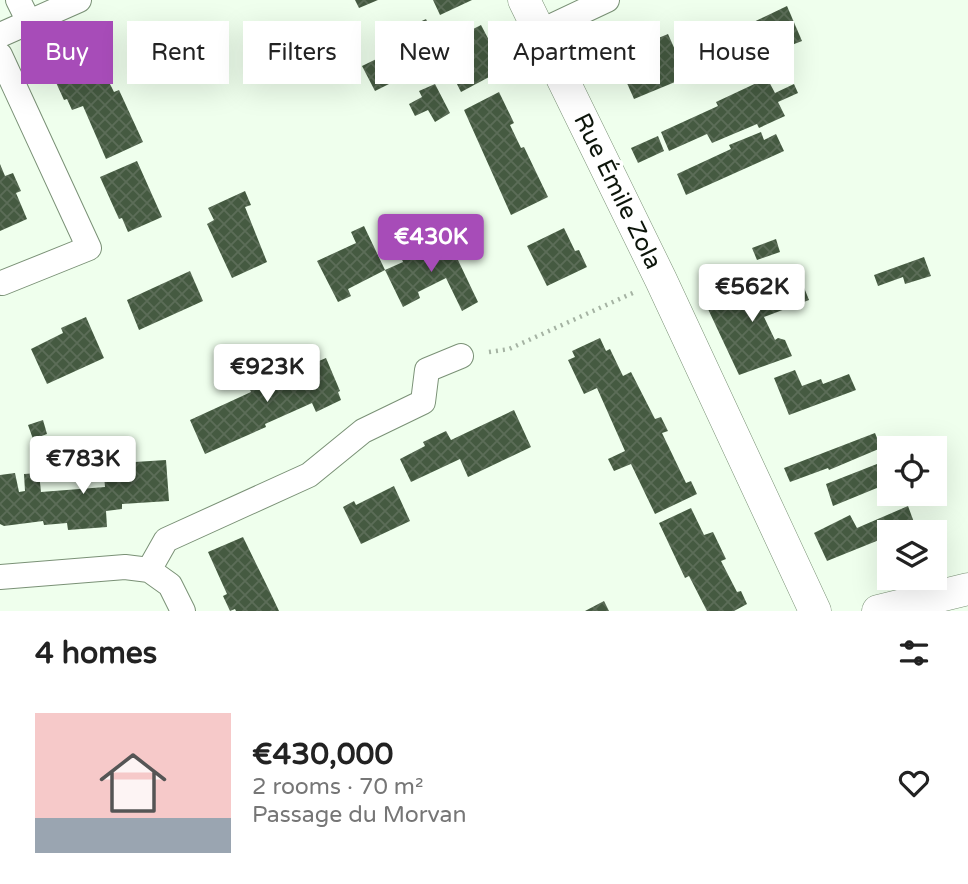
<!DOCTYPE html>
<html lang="en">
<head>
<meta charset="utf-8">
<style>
	body { margin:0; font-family:"Varela Round",sans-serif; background:#f6f6f6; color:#222; height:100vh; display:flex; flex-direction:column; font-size:26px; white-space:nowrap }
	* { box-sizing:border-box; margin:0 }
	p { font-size:23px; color:#767676 }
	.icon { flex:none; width:38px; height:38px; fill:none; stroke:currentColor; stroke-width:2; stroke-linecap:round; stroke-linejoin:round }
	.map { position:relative; height:611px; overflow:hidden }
	.sheet { display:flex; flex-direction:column; background:#fff; flex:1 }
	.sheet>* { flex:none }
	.top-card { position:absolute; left:21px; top:21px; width:928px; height:63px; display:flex; gap:14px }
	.tools { position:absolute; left:877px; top:436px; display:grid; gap:14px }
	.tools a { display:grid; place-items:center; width:70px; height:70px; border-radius:0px; background:#fff; box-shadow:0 7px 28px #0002; font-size:35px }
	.price { position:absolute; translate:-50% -60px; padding:0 16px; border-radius:7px; background:#fff; color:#222; font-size:23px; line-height:46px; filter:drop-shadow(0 2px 4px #0008) }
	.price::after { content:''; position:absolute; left:50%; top:42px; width:21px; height:16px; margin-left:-10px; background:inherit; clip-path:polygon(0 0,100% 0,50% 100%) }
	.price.active { background:#a74cb8; color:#fff }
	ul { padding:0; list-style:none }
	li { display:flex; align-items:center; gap:21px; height:175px; padding:0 35px }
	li+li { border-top:2px solid #e0e0e0 }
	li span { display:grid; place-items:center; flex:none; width:196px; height:140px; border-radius:0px; color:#555 }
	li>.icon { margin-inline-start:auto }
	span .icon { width:84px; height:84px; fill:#fffc; stroke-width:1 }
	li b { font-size:30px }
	h2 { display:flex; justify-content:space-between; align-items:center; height:84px; padding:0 35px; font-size:30px }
	.chip { padding:0 24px; border-radius:0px; background:#fff; box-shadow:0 7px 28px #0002; font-size:24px; line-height:63px }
	.chip.active { background:#a74cb8; color:#fff }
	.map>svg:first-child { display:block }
	.building { fill:url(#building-cross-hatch) }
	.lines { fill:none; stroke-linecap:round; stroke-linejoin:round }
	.minor-casing { stroke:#7a9176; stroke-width:26 }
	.tertiary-casing { stroke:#7a9176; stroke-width:33 }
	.path { stroke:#a5b3a3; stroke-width:4.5; stroke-dasharray:2 5; stroke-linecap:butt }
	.minor { stroke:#fff; stroke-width:24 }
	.tertiary { stroke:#fff; stroke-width:32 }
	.labels { text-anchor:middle; stroke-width:7; stroke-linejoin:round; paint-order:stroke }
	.street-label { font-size:24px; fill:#0d150b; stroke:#fff }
</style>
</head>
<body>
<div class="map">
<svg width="968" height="611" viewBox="0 0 968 611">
	<defs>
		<pattern id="building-cross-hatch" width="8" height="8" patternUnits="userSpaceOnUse" patternTransform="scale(1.75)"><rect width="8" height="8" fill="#455a41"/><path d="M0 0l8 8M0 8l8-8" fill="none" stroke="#5c6d58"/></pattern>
	</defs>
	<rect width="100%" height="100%" fill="#efffed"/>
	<g class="building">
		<polygon points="355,0 378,0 359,8"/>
		<polygon points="433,0 472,0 440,15"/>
		<polygon points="787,6 802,41 756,59 743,27"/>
		<polygon points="426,19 431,30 403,43 398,32"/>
		<polygon points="481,25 504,69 461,92 438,47"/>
		<polygon points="668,34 687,77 634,99 615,56"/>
		<polygon points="78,37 99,84 108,80 114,92 119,90 143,142 106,159 83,106 72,110 67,99 64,100 53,76 57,75 46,52"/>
		<polygon points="405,45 417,70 375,91 362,66"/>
		<polygon points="767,78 775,93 794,84 798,93 778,102 785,116 759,128 757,124 712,143 707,134 669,151 661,132 718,106 716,102"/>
		<polygon points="435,84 450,113 435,122 428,110 415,116 409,104 422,97 419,91"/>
		<polygon points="499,92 514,123 510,125 521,148 524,147 548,197 511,215 464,110"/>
		<polygon points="761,132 764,140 776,134 784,151 686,195 677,174 731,149 729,145"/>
		<polygon points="658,136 664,151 638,163 631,148"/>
		<polygon points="137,161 162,217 128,232 122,218 119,219 100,177"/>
		<polygon points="0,164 5,176 13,173 21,191 16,193 27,219 0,231"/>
		<polygon points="245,191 251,205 245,207 267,262 232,278 207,224 214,220 208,208"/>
		<polygon points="364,226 385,270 348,289 351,296 338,302 317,261 356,243 351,232"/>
		<polygon points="564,228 575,251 579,250 587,267 547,286 527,246"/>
		<polygon points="446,235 478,302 462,311 446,278 418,292 420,298 403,307 385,270 403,262 401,257"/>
		<polygon points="776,239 780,252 757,260 752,248"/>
		<polygon points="924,257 931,276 905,284 903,277 878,286 874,275"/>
		<polygon points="190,271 203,301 139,330 127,300"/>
		<polygon points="801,280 809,300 764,317 775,340 778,338 785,340 792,356 739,375 700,292 719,283 728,300 755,292 757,297"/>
		<polygon points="86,317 104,358 47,384 31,349 63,333 61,328"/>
		<polygon points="600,338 606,351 610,349 623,376 631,372 655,419 661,417 668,431 662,433 686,483 691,481 697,494 655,514 631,464 614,471 608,459 625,451 597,388 584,394 568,360 575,357 572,351"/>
		<polygon points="326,358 340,391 338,392 341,400 316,412 312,403 265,424 266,427 205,454 190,420 251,392 245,378 265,369 270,382"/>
		<polygon points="795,370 802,386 821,379 823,384 849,374 856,390 789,415 774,378"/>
		<polygon points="514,410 531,447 468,477 460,459 411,482 400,459 425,446 423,442 446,431 451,440"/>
		<polygon points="43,420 47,434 33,439 28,425"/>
		<polygon points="875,433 881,448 829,470 828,468 790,482 784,468"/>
		<polygon points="166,460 169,501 122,504 122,509 106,511 107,527 68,530 67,523 44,525 43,521 4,526 0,524 0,475 15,473 19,492 25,491 24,474 39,473 41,492 105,487 103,464"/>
		<polygon points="882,462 886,467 889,466 889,483 833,506 826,484"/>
		<polygon points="394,486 410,521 361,544 343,507 354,501 356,505"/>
		<polygon points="908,506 915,525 899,532 889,532 889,536 827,561 814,533 850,515 857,528"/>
		<polygon points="691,508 704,535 713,532 726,559 721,561 737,592 741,591 747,604 734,611 707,611 689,576 685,578 659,523"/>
		<polygon points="243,537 270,592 279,611 236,611 235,609 230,611 223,596 227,594 208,552"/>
		<polygon points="604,601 609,611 585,611"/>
	</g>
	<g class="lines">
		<defs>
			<g id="minor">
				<polyline points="18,0 29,22"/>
				<polyline points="539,32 607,0"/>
				<polyline points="0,35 79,0"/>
				<polyline points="0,55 89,248 2,283"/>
				<polyline points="149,570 166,540 309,475 363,431 423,402 427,370 461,356"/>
				<polyline points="0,577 125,567 149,570 170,585 183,611"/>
			</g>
			<g id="tertiary">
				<polyline points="524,0 661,280 815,611"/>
				<polyline points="878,611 968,589"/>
			</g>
		</defs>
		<use href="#minor" class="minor-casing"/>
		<use href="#tertiary" class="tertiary-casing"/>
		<polyline class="path" points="489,352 509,349 635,292"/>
		<use href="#minor" class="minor"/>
		<use href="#tertiary" class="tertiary"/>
	</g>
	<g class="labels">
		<g class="street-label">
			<text transform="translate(618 191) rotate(64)" y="8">Rue Émile Zola</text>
		</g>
	</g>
</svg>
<div class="tools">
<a><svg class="icon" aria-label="locate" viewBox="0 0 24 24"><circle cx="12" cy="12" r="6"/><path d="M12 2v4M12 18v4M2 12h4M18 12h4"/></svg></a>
<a><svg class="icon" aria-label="layers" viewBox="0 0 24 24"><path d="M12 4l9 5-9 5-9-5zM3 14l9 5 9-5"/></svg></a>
</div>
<b class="price active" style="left:431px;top:274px">€430K</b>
<b class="price" style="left:752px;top:324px">€562K</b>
<b class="price" style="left:267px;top:404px">€923K</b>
<b class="price" style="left:83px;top:496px">€783K</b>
<div class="top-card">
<a class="chip active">Buy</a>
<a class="chip">Rent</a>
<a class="chip">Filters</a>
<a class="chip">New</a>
<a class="chip">Apartment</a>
<a class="chip">House</a>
</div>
</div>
<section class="sheet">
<h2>4 homes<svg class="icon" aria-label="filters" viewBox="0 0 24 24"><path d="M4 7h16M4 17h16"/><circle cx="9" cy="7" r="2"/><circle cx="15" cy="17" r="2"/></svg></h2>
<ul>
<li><span style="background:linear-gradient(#f6c9c9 75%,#9aa5b1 0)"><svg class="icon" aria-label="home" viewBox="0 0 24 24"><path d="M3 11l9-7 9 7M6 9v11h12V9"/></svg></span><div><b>€430,000</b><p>2 rooms · 70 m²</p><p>Passage du Morvan</p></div><svg class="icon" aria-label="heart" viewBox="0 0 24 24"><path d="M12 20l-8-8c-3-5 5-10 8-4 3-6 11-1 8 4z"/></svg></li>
</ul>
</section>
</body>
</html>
